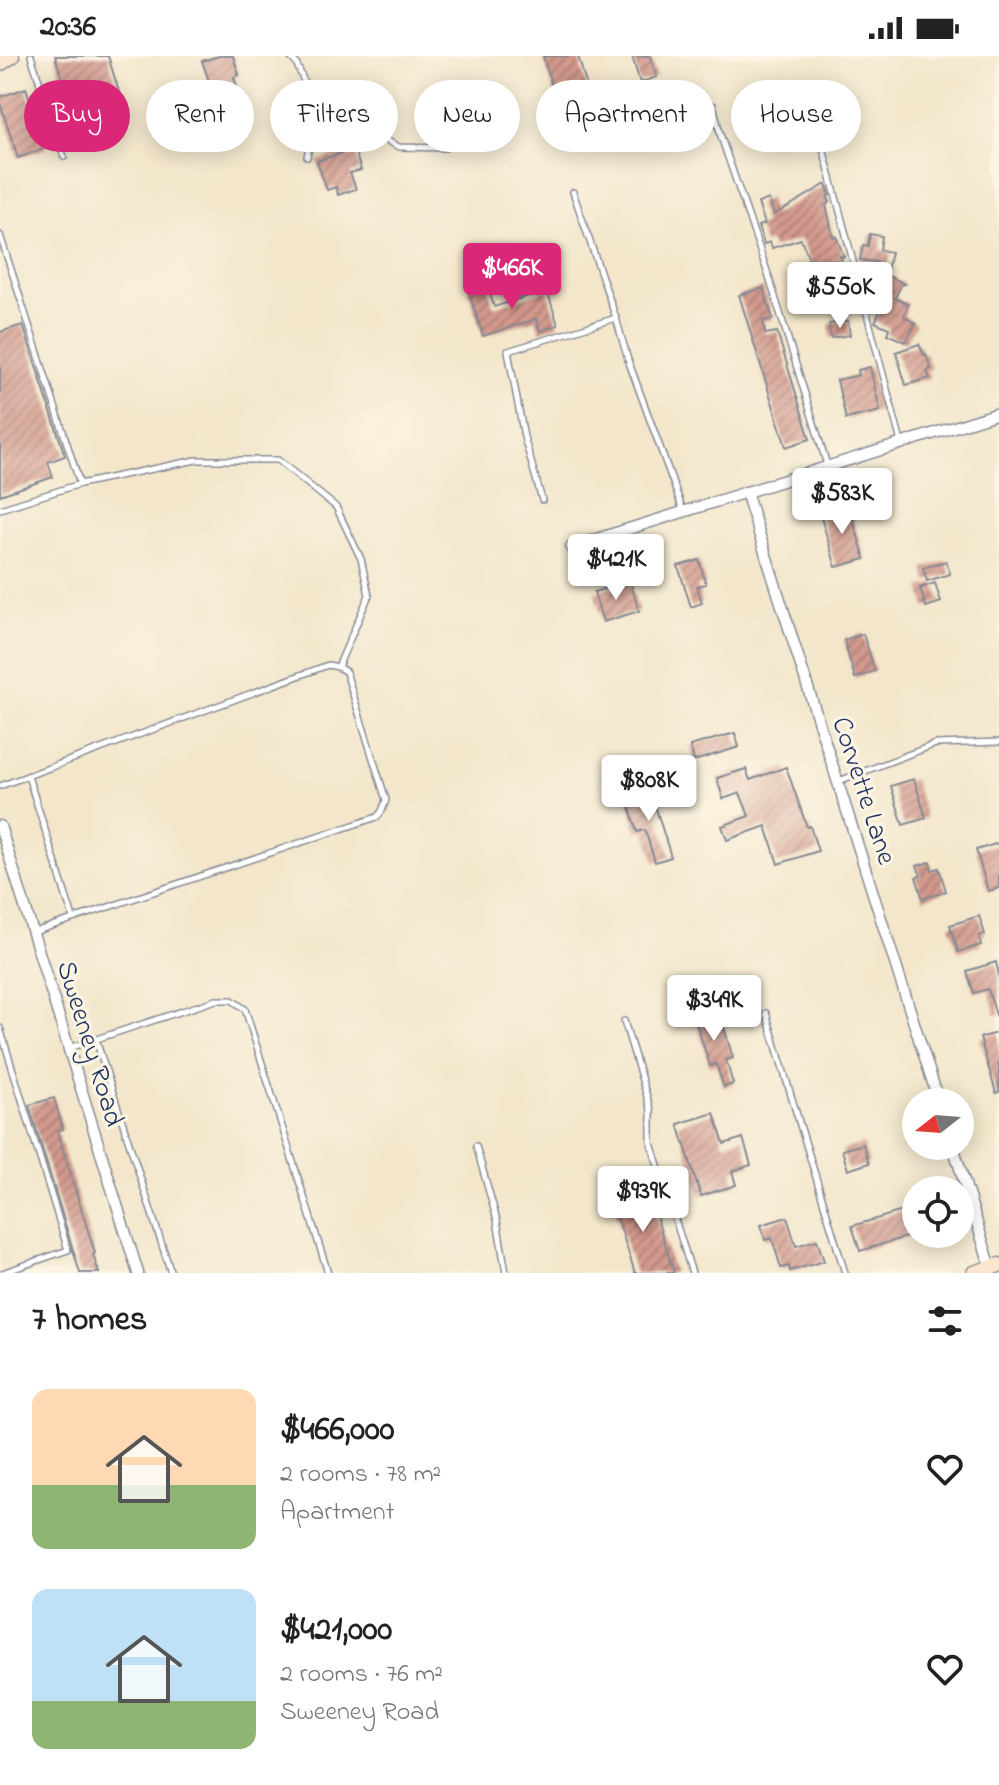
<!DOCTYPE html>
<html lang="en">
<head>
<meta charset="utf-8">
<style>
	body { margin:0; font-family:"Indie Flower",sans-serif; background:#f2f2f2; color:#222; height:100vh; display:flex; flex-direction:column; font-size:30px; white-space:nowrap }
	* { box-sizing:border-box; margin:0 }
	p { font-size:26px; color:#767676 }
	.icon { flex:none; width:44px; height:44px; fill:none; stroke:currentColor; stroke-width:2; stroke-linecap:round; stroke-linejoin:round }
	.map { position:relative; height:1217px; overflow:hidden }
	.drawer { display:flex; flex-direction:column; background:#fff; flex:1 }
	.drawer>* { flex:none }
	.top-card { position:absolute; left:24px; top:24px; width:952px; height:72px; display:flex; gap:16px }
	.needle { width:52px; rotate:253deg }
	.tools { position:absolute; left:902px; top:1032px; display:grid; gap:16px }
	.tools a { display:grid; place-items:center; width:72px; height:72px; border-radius:50%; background:#fff; box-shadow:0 4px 20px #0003; font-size:40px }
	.price { position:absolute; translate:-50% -68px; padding:0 18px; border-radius:8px; background:#fff; color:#222; font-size:26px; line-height:52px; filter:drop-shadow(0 2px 4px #0008) }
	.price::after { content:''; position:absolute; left:50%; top:48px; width:24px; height:18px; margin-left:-12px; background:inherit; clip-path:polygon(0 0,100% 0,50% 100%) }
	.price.active { background:#db2777; color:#fff }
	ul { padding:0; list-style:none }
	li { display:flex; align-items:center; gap:24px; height:200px; padding:0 32px }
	li span { display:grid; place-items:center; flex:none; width:224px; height:160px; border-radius:16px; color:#555 }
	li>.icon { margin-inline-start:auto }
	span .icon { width:96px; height:96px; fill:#fffc; stroke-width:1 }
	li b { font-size:34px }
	h2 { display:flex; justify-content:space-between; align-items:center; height:96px; padding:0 32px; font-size:34px }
	.pill { padding:0 28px; border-radius:36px; background:#fff; box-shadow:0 4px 20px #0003; font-size:28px; line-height:72px }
	.pill.active { background:#db2777; color:#fff }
	.status { display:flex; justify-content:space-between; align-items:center; height:56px; padding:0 40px; background:#fff; direction:ltr }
	.status svg { height:22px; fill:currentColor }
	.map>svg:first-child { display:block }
	.building { fill:url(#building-hatch) }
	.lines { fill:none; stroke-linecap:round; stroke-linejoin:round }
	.lane-casing { stroke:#878a94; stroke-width:8 }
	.street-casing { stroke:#878a94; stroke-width:13 }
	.secondary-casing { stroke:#878a94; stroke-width:17 }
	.lane { stroke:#fff; stroke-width:5 }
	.street { stroke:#fff; stroke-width:10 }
	.secondary { stroke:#fbe5cf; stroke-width:14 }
	.labels { text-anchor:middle; stroke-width:6; stroke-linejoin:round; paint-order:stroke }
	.street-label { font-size:28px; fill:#1b2f5e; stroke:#fcf5e5 }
</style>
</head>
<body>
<div class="status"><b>20:36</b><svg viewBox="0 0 49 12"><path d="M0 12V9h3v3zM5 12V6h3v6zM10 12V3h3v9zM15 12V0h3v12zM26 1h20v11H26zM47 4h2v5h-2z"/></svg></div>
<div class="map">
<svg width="999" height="1217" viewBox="0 0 999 1217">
	<defs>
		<pattern id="building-hatch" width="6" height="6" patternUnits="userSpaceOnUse" patternTransform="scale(2)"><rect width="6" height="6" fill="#d3998c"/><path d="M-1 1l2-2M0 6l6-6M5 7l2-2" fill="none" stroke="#aa7d76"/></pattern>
	</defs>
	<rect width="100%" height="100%" fill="#fcf5e5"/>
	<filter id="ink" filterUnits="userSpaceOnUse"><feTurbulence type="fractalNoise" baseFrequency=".0125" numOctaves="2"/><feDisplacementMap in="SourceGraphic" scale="16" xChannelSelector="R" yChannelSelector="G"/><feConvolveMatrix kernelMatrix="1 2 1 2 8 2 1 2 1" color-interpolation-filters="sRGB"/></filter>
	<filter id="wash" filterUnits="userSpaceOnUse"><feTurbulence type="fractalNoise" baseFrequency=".006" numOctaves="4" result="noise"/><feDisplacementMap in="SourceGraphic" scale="32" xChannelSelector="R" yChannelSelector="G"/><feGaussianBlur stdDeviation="1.8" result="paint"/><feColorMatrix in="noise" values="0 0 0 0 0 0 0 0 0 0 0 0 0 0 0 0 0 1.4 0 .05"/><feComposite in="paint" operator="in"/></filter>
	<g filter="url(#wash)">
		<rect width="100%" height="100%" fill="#f3e6cb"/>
		<g id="blocks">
			<g class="building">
				<polygon points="55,0 108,0 126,59 78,74"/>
				<polygon points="219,0 233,0 239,19 234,21 241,44 218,51 202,5"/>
				<polygon points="543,0 578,0 592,48 560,58"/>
				<polygon points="632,0 650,0 657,21 640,27"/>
				<polygon points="26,32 46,92 18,102 0,47 0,41"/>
				<polygon points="354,93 361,114 350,117 356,133 338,139 336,131 327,134 317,105"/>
				<polygon points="826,128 830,139 827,141 830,146 826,149 833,181 836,180 844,201 840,200 850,226 854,241 817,251 810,222 807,223 802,212 811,208 801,183 772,192 770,186 764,188 758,170 765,168 758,147 769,143 774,159"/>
				<polygon points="870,178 882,180 880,194 891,196 886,219 905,228 901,229 895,242 908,248 904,260 916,268 905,286 887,278 889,272 875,266 880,255 875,253 884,234 873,236 875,227 872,226 877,206 860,204 863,189 868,190"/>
				<polygon points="487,228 494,251 547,234 558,269 540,275 536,263 483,280 468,234"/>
				<polygon points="763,232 773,263 763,265 765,278 777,276 810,383 786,391 739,239"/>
				<polygon points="848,265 850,279 831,282 829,268"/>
				<polygon points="23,269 65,400 48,406 53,421 0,439 0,276"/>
				<polygon points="919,288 924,299 926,298 931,313 927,315 930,322 906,329 896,296"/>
				<polygon points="870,311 880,355 846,363 837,324 859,319 858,314"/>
				<polygon points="849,450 865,503 836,511 820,458"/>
				<polygon points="699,504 706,528 697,530 702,547 691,551 678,510"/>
				<polygon points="946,505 950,518 927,525 923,512"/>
				<polygon points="630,525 639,555 603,566 594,536"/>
				<polygon points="935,527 941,546 926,551 920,532"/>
				<polygon points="863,578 875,615 855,622 844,584"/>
				<polygon points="735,677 739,691 694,705 690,690"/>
				<polygon points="786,711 807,771 810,770 818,795 778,808 766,770 727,784 722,770 749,760 740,737 723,743 717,722 746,713 750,724"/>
				<polygon points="914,723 926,762 903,769 891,730"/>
				<polygon points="650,733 671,801 655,806 645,774 637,776 626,740"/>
				<polygon points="999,787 999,832 988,835 976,794"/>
				<polygon points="930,806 932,814 939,812 946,835 923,843 916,821 921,820 917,810"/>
				<polygon points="979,860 985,878 979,880 981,889 958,896 950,869"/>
				<polygon points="996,906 999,918 999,958 996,959 988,933 974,937 967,915"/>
				<polygon points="702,945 711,972 723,968 733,1002 726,1004 733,1028 724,1031 716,1008 710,1010 690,948"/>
				<polygon points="999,976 999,1036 996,1037 980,982"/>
				<polygon points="54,1042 63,1073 57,1075 95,1197 93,1198 99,1217 80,1217 29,1049"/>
				<polygon points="714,1057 724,1088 743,1082 751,1109 732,1115 736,1129 701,1140 678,1068"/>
				<polygon points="863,1088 869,1107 848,1114 842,1094"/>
				<polygon points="648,1134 674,1217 635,1217 612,1145"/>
				<polygon points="916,1151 916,1178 860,1195 852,1170"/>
				<polygon points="787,1161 796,1190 817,1184 824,1205 790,1215 789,1210 781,1212 772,1182 765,1184 761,1169"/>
			</g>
		</g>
	</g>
	<g filter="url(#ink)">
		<use href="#blocks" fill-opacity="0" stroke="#878a94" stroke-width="2"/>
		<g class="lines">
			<defs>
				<g id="lane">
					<polyline points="31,0 64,101"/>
					<polyline points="289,0 296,7 316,53 307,101"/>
					<polyline points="713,49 721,81 768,218 827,409"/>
					<polyline points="316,53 345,56 376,79 399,91 445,92"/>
					<polyline points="819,77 901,386"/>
					<polyline points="573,136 616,262"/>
					<polyline points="0,179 80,428"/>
					<polyline points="542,444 524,381 508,295 616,262 628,304 683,454"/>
					<polyline points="0,453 80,428 196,404 278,404 336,451 361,503 369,539 338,611"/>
					<polyline points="28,720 73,862"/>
					<polyline points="839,725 936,688 999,686"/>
					<polyline points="0,730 328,609 338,611 346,616 386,744 382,755 377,761 34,876"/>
					<polyline points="766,957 845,1217"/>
					<polyline points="624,965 651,1054 651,1087 692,1217"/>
					<polyline points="0,972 68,1194 2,1217"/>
					<polyline points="96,984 171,1217"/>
					<polyline points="69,992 216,944 232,944 245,953 328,1217"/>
					<polyline points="476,1090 497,1164 506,1217"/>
				</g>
				<g id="street">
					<polyline points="746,436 939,1046"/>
					<polyline points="571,491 999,357"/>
					<polyline points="0,770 138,1217"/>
					<polyline points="953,1090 991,1212"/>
				</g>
				<g id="secondary">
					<polyline points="0,8 12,0"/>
					<polyline points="974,1217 999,1209"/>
				</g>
			</defs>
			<use href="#lane" class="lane-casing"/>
			<use href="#street" class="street-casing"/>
			<use href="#secondary" class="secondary-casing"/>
			<use href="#lane" class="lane"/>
			<use href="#street" class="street"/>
			<use href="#secondary" class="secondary"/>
		</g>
	</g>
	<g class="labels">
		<g class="street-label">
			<text transform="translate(866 734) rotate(72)" y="10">Corvette Lane</text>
			<text transform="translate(92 987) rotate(73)" y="10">Sweeney Road</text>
		</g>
	</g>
</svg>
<div class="tools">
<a><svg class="needle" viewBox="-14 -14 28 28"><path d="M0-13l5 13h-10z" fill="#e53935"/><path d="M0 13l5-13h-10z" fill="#767676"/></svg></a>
<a><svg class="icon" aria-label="locate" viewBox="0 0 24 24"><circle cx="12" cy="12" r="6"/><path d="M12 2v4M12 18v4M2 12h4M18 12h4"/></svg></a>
</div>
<b class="price active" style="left:512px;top:255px">$466K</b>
<b class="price" style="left:840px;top:274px">$550K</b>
<b class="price" style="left:842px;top:480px">$583K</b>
<b class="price" style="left:616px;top:546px">$421K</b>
<b class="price" style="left:649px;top:767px">$808K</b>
<b class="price" style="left:714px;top:987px">$349K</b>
<b class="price" style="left:643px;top:1178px">$939K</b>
<div class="top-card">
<a class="pill active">Buy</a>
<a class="pill">Rent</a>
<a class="pill">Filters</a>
<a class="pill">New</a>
<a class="pill">Apartment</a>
<a class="pill">House</a>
</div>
</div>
<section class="drawer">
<h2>7 homes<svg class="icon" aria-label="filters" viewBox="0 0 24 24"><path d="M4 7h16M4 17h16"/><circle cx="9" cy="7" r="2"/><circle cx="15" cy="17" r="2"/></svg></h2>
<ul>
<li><span style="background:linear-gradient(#ffd9b3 60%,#8fb573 0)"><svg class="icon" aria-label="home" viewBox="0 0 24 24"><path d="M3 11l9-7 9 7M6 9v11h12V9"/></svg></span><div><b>$466,000</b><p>2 rooms · 78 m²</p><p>Apartment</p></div><svg class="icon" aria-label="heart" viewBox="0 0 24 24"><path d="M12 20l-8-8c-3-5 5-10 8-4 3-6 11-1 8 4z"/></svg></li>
<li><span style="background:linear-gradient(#bfe0f5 70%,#8fb573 0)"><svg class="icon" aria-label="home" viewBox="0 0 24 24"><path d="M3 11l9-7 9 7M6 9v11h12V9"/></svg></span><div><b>$421,000</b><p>2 rooms · 76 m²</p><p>Sweeney Road</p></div><svg class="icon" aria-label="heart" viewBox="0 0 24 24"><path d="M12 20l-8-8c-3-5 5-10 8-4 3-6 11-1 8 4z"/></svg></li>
</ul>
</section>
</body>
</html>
